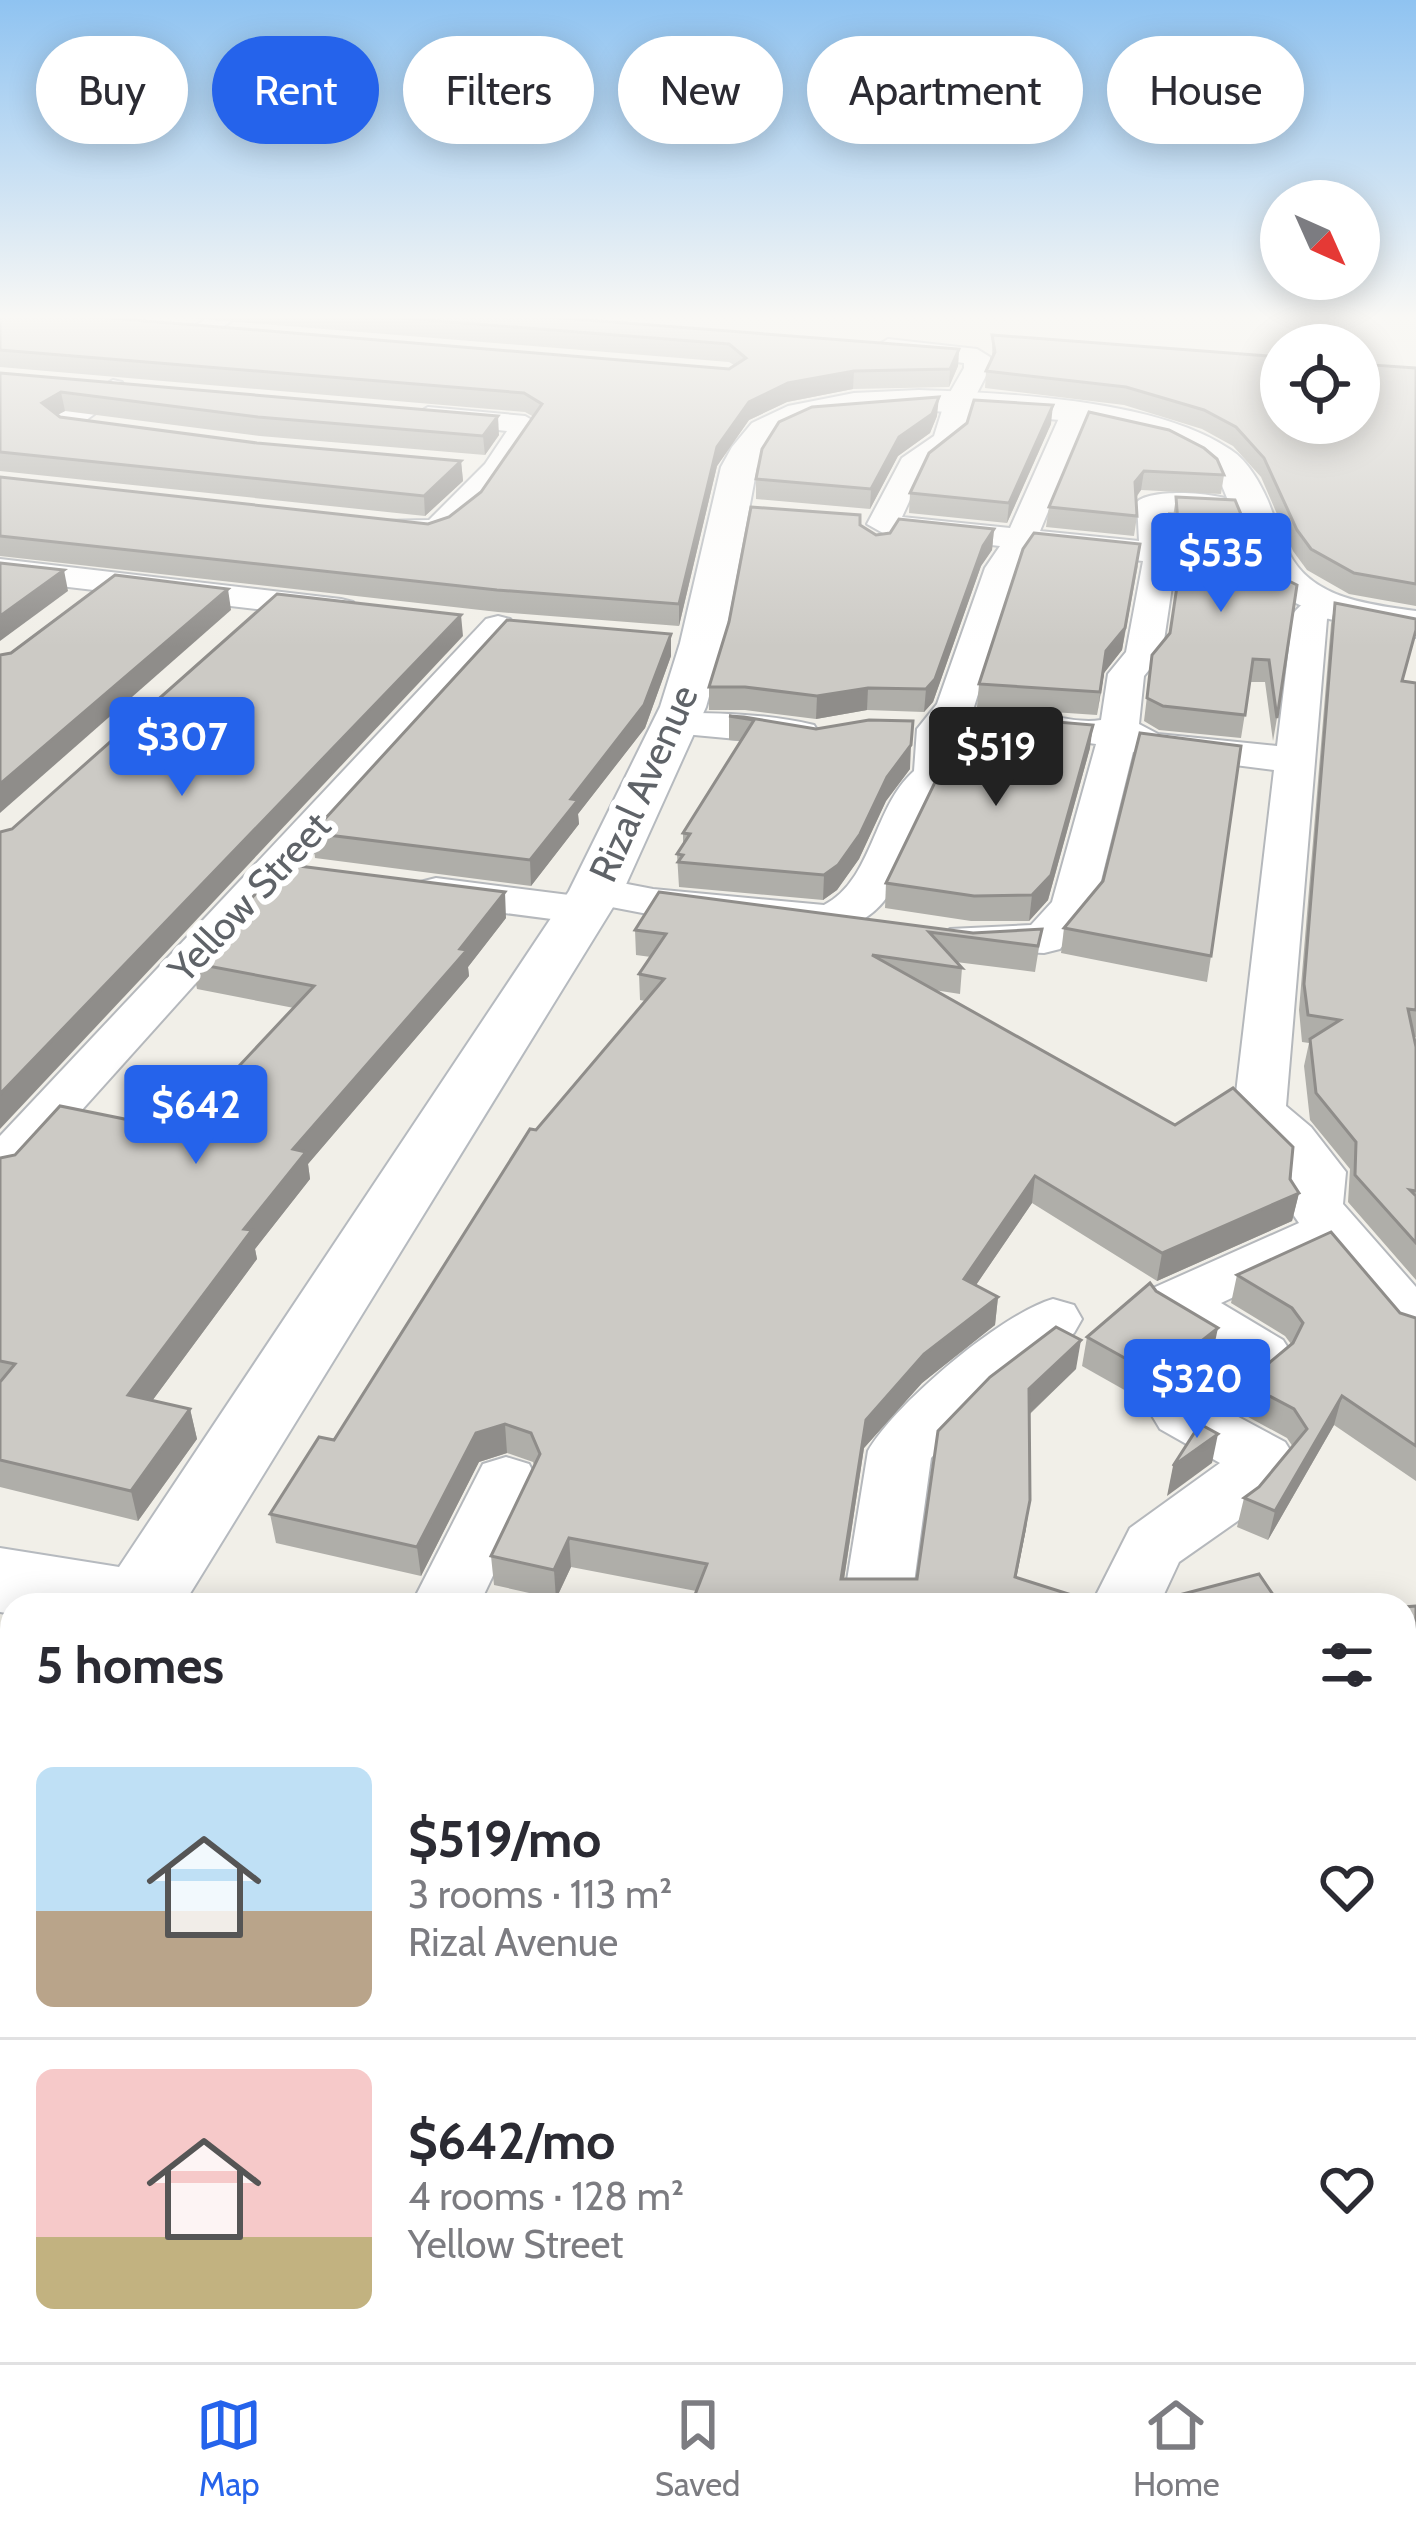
<!DOCTYPE html>
<html lang="en">
<head>
<meta charset="utf-8">
<style>
	body { margin:0; font-family:Cabin,sans-serif; background:#f7f7f7; color:#2b2b33; height:100vh; display:flex; flex-direction:column; font-size:45px; white-space:nowrap }
	* { box-sizing:border-box; margin:0 }
	p { font-size:39px; color:#7c7c81 }
	.icon { flex:none; width:66px; height:66px; fill:none; stroke:currentColor; stroke-width:2; stroke-linecap:round; stroke-linejoin:round }
	.map { position:relative; flex:1; overflow:hidden }
	.sheet { position:absolute; left:0px; top:1593px; width:1416px; height:771px; display:flex; flex-direction:column; background:#fff; border-radius:36px 36px 0 0; box-shadow:0 6px 30px #0003 }
	.sheet>* { flex:none }
	.hud { position:absolute; left:36px; top:36px; width:1344px; height:108px; display:flex; gap:24px }
	.needle { width:78px; rotate:135deg }
	.controls { position:absolute; left:1260px; top:180px; display:grid; gap:24px }
	.controls a { display:grid; place-items:center; width:120px; height:120px; border-radius:50%; background:#fff; box-shadow:0 6px 30px #0003; font-size:60px }
	.price { position:absolute; translate:-50% -102px; padding:0 27px; border-radius:12px; background:#2563eb; color:#fff; font-size:39px; line-height:78px; filter:drop-shadow(0 3px 6px #0008) }
	.price::after { content:''; position:absolute; left:50%; top:72px; width:36px; height:27px; margin-left:-18px; background:inherit; clip-path:polygon(0 0,100% 0,50% 100%) }
	.price.on { background:#222; color:#fff }
	ul { padding:0; list-style:none }
	li { display:flex; align-items:center; gap:36px; height:300px; padding:0 36px }
	li+li { border-top:3px solid #e1e1e2 }
	li span { display:grid; place-items:center; flex:none; width:336px; height:240px; border-radius:18px; color:#555 }
	li>.icon { margin-inline-start:auto }
	span .icon { width:144px; height:144px; fill:#fffc; stroke-width:1 }
	li b { font-size:51px }
	h2 { display:flex; justify-content:space-between; align-items:center; height:144px; padding:0 36px; font-size:51px }
	.tag { padding:0 42px; border-radius:54px; background:#fff; box-shadow:0 6px 30px #0003; font-size:42px; line-height:108px }
	.tag.on { background:#2563eb; color:#fff }
	.menu { display:flex; justify-content:space-around; align-items:center; height:168px; border-top:3px solid #e1e1e2; background:#fff; font-size:33px; color:#7c7c81 }
	.menu a { display:grid; justify-items:center; gap:6px }
	.menu .on { color:#2563eb }
	.map>svg:first-child { display:block }
	.lines { fill:none; stroke-linecap:round; stroke-linejoin:round }
	.street-casing { stroke:#b5b8bc; stroke-width:4 }
	.secondary-casing { stroke:#b6babf; stroke-width:4 }
	.street { fill:#fff; fill-rule:evenodd }
	.secondary { fill:#fff; fill-rule:evenodd }
	.wall { fill:#afaea9 }
	.shaded-wall { fill:#8f8d8a }
	.building { fill:#cccac5; stroke:#8f8d8a; stroke-width:3 }
	.labels { text-anchor:middle; stroke-width:12; stroke-linejoin:round; paint-order:stroke }
	.street-label { font-size:39px; fill:#5f6368; stroke:#fff }
</style>
</head>
<body>
<div class="map">
<svg width="1416" height="2362" viewBox="0 0 1416 2362">
	<rect width="100%" height="100%" fill="#f1efe8"/>
	<g class="lines">
		<defs>
			<g id="street">
				<polygon points="209,317 237,317 162,369 144,369 140,364 144,359"/>
				<path d="M 888,339 L 977,349 L 990,357 L 990,368 L 973,401 L 961,440 L 924,469 L 902,517 L 1010,528 L 1059,418 L 1073,410 L 1087,418 L 1040,531 L 1139,541 L 1137,502 C 1151,487 1231,492 1245,507 L 1230,516 L 1168,512 L 1171,545 L 1177,553 L 1162,654 L 1144,676 L 1139,724 L 1158,734 L 1277,746 L 1293,614 C 1303,599 1326,593 1343,598 L 1348,605 L 1327,619 L 1286,1106 L 1311,1127 L 1346,1172 L 1343,1204 L 1416,1287 L 1416,1344 L 1395,1338 L 1325,1254 L 1221,1303 L 1283,1340 L 1292,1354 L 1283,1368 L 1231,1413 L 1285,1442 L 1295,1458 L 1249,1513 L 1179,1562 L 1159,1605 L 1091,1605 L 1130,1528 L 1220,1463 L 1160,1429 L 1151,1414 L 1160,1399 L 1220,1356 L 1153,1316 L 1145,1302 L 1153,1288 L 1299,1223 L 1288,1207 L 1292,1173 L 1234,1110 L 1274,770 L 1133,752 L 1095,905 L 1060,949 L 1044,953 L 950,949 L 943,939 L 950,929 L 1031,925 L 1052,902 L 1096,744 L 1008,732 L 1003,724 L 1008,716 C 1039,708 1070,725 1101,720 L 1108,674 L 1126,652 L 1143,561 L 1030,549 L 1017,568 L 974,707 L 955,731 L 954,774 C 947,785 935,792 930,803 C 899,860 903,915 831,932 L 653,915 L 601,905 L 604,910 L 598,919 L 582,923 L 436,904 L 420,900 L 414,891 L 420,882 L 436,878 L 577,896 L 574,891 L 580,882 L 596,878 L 653,889 L 824,905 C 873,880 873,807 914,771 L 917,729 L 937,704 L 985,568 L 1000,546 L 883,533 L 867,524 L 902,458 L 934,436 L 945,401 L 964,368 L 964,363 L 879,352 L 875,347 Z"/>
				<polygon points="113,380 122,382 126,388 122,394 74,429 0,468 0,447"/>
				<path d="M 428,407 L 525,416 L 539,424 C 519,457 482,519 446,536 C 427,545 399,540 379,535 L 374,528 L 379,521 L 429,520 L 485,464 L 507,431 L 418,421 L 414,415 Z"/>
				<polygon points="0,559 341,599 353,602 358,609 353,616 341,619 0,579"/>
				<polygon points="498,616 510,619 515,626 510,633 19,1180 0,1184 0,1136 486,619"/>
				<path d="M 676,713 C 722,713 768,714 814,725 L 819,733 L 814,741 L 800,745 L 662,732 L 657,724 L 662,716 Z"/>
				<path d="M 1053,1299 L 1074,1305 L 1082,1319 L 1074,1333 L 984,1402 L 931,1458 L 911,1605 L 843,1605 L 868,1451 C 895,1404 1001,1314 1053,1299 Z"/>
				<polygon points="506,1457 529,1464 538,1481 479,1605 411,1605 483,1464"/>
				<polygon points="1404,2022 1416,2027 1416,2113 1404,2108"/>
				<polygon points="437,2352 531,2352 528,2362 434,2362"/>
				<polygon points="546,2352 653,2352 657,2362 550,2362"/>
			</g>
			<path id="secondary" d="M 919,390 C 1007,393 1157,399 1231,450 C 1248,461 1260,483 1268,501 C 1276,521 1282,542 1293,560 C 1318,600 1374,605 1416,611 L 1416,637 L 1329,619 L 1279,595 L 1253,561 L 1218,476 L 1204,464 L 1168,445 L 1061,420 L 919,410 L 810,421 L 776,437 L 757,467 L 724,643 L 706,707 L 623,891 L 183,1605 L 12,1605 L 12,1614 L 0,1612 L 0,1548 L 119,1567 L 569,891 L 660,707 L 680,643 L 721,467 L 732,447 L 752,423 L 788,406 L 854,393 Z"/>
		</defs>
		<use href="#street" class="street-casing"/>
		<use href="#secondary" class="secondary-casing"/>
		<use href="#street" class="street"/>
		<use href="#secondary" class="secondary"/>
	</g>
	<g class="wall">
		<polygon points="0,316 729,369 734,365 729,362 165,316 535,316 959,349 958,366 949,387 853,389 787,402 749,420 717,466 679,626 498,612 0,556 0,477 428,524 449,517 481,492 534,417 525,412 0,367"/>
		<polygon points="992,335 1416,368 1416,606 1349,594 1307,570 1293,551 1261,477 1233,446 1202,429 1124,405 985,388 986,371 992,359"/>
		<polygon points="0,373 499,435 485,455 260,436 65,411 57,415 60,417 257,443 461,461 463,481 425,516 0,471"/>
		<polygon points="1089,412 1224,475 1221,494 1141,490 1136,498 1137,516 1134,536 1046,527 1049,507"/>
		<polygon points="937,416 930,433 898,456 870,509 756,499 756,479"/>
		<polygon points="1051,424 1007,523 909,513 910,493"/>
		<polygon points="1176,497 1253,543 1277,718 1273,741 1265,682 1250,682 1241,738 1159,730 1144,721 1152,655 1170,633 1181,554 1175,543 1173,517"/>
		<polygon points="860,525 876,535 994,529 992,550 981,566 933,702 924,712 867,710 816,719 745,710 709,710 709,687"/>
		<polygon points="1138,565 1122,650 1104,673 1097,715 977,707 979,684"/>
		<polygon points="1335,603 1403,681 1416,683 1416,1037 1414,1037 1416,1047 1416,1280 1348,1202 1350,1169 1310,1120 1304,1066 1309,1043 1302,1042 1299,1010 1331,624"/>
		<polygon points="671,634 671,656 645,728 578,814 579,824 531,886 315,858 312,833"/>
		<polygon points="729,716 744,717 910,769 886,801 859,859 837,890 823,900 679,887 677,854 683,846 683,833 741,741 729,740"/>
		<polygon points="1090,748 1048,900 1029,921 971,921 885,908 886,883"/>
		<polygon points="506,918 468,967 469,976 308,1164 310,1179 255,1249 257,1259 152,1401 190,1409 197,1439 138,1521 0,1487 0,1158 179,1130 294,1008 197,989 192,963"/>
		<polygon points="1064,928 1211,956 1207,982 1061,953"/>
		<polygon points="1042,929 1035,972 956,962 962,968 960,994 934,990 1175,1125 1290,1179 1299,1193 1292,1221 1157,1281 1032,1203 976,1285 998,1297 995,1325 922,1383 864,1448 844,1579 917,1579 938,1431 1076,1369 1030,1414 1026,1529 1016,1577 696,1591 571,1567 556,1599 494,1585 491,1556 534,1465 533,1462 507,1453 479,1462 421,1576 276,1543 270,1514 334,1440 536,1130 645,1001 640,1000 639,974 651,957 636,955 635,930 973,933"/>
		<polygon points="1237,1275 1416,1318 1416,1481 1334,1425 1268,1540 1237,1527 1244,1498 1259,1487 1293,1447 1287,1438 1239,1412 1245,1383 1291,1344 1285,1336 1231,1303"/>
		<polygon points="1156,1291 1212,1356 1151,1405 1082,1366 1087,1337"/>
		<polygon points="1416,1606 1416,2009 1412,2014 1404,2008 1404,1607"/>
		<polygon points="0,1698 12,1701 12,1907 0,1904"/>
	</g>
	<g class="shaded-wall">
		<polygon points="959,349 958,366 949,387 950,369"/>
		<polygon points="854,371 853,389 787,402 749,420 717,466 679,626 679,604 717,447 749,402 788,383"/>
		<polygon points="61,392 65,411 46,421 42,403"/>
		<polygon points="939,397 937,416 930,433 898,456 870,509 871,489 899,437"/>
		<polygon points="1053,405 1051,424 1007,523 1009,503"/>
		<polygon points="498,416 499,435 485,455 483,436"/>
		<polygon points="461,461 463,481 425,516 424,496"/>
		<polygon points="1144,471 1141,490 1132,502 1135,482"/>
		<polygon points="994,529 992,550 981,566 933,702 924,712 926,689 983,546"/>
		<polygon points="1140,544 1122,650 1104,673 1097,715 1106,651"/>
		<polygon points="64,570 68,591 0,641 0,616"/>
		<polygon points="228,589 231,610 0,813 0,784"/>
		<polygon points="461,615 463,636 0,1129 0,1094"/>
		<polygon points="671,634 671,656 645,728 578,814 579,824 531,886 530,860 571,799"/>
		<polygon points="868,688 867,710 816,719 817,696"/>
		<polygon points="1093,725 1090,748 1048,900 1029,921 1032,895"/>
		<polygon points="911,745 910,769 886,801 859,859 837,890 823,900 824,875 887,777"/>
		<polygon points="505,892 506,918 468,967 469,976 308,1164 310,1179 255,1249 257,1259 135,1424 128,1395 244,1229 293,1149 460,949"/>
		<polygon points="1035,1176 1032,1203 961,1307 964,1279"/>
		<polygon points="1299,1193 1292,1221 1157,1281 1162,1253"/>
		<polygon points="998,1297 995,1325 922,1383 864,1448 840,1605 841,1579 866,1420 924,1354"/>
		<polygon points="1218,1328 1212,1356 1151,1405 1157,1376"/>
		<polygon points="1081,1340 1076,1369 1025,1418 1029,1389"/>
		<polygon points="1342,1396 1334,1425 1268,1540 1275,1511"/>
		<polygon points="190,1409 197,1439 138,1521 131,1491"/>
		<polygon points="505,1424 507,1453 479,1462 421,1576 417,1547 476,1433"/>
		<polygon points="1218,1434 1212,1463 1167,1496 1173,1466"/>
		<polygon points="1030,1500 1026,1529 1011,1605 1015,1577"/>
		<polygon points="569,1538 571,1567 556,1599 554,1570"/>
		<polygon points="8,2064 12,2074 12,2105 0,2127 0,2077"/>
		<polygon points="323,2352 340,2352 336,2362 319,2362"/>
	</g>
	<g class="building">
		<polygon points="0,316 86,316 729,369 746,358 729,344 375,316 535,316 959,349 950,369 854,371 788,383 749,402 717,447 679,604 497,590 0,536 0,477 428,524 449,517 481,492 542,404 524,393 0,350"/>
		<polygon points="992,335 1281,357 1281,423 1359,423 1359,364 1416,368 1416,584 1354,573 1311,549 1297,530 1264,458 1236,427 1204,410 1126,387 986,371 995,352"/>
		<polygon points="0,373 498,416 483,436 258,417 61,392 42,403 60,417 257,443 461,461 424,496 0,452"/>
		<polygon points="939,397 932,414 899,437 871,489 756,479 762,449 779,422 812,407"/>
		<polygon points="974,400 1053,405 1009,503 910,493 929,453 967,423"/>
		<polygon points="1089,412 1169,430 1204,448 1217,459 1224,475 1144,471 1135,482 1137,516 1049,507"/>
		<polygon points="1176,497 1235,500 1253,543 1279,576 1297,585 1277,718 1269,660 1253,659 1245,715 1163,706 1147,698 1152,655 1170,633 1185,533 1178,523"/>
		<polygon points="751,507 860,515 860,525 876,535 890,533 899,519 994,529 983,546 935,679 926,689 868,688 817,696 745,687 709,687 729,622"/>
		<polygon points="1034,533 1140,544 1125,628 1106,651 1100,692 979,684 1023,549"/>
		<polygon points="0,563 64,570 0,616"/>
		<polygon points="115,575 228,589 0,784 0,655 11,653"/>
		<polygon points="277,594 461,615 0,1094 0,832 12,829"/>
		<polygon points="1335,603 1416,619 1416,630 1402,681 1416,683 1416,1010 1408,1009 1416,1047 1416,1191 1410,1190 1416,1196 1416,1243 1355,1175 1356,1142 1316,1093 1310,1039 1340,1020 1308,1015 1304,984"/>
		<polygon points="507,620 671,634 644,705 571,799 578,800 530,860 312,833"/>
		<polygon points="964,714 1093,725 1051,875 1032,895 974,896 886,883 938,776 960,751"/>
		<polygon points="729,716 744,717 816,729 869,720 913,721 911,745 887,777 860,834 838,865 824,875 678,862 683,855 677,854 690,834 683,833 754,720"/>
		<polygon points="1140,733 1241,746 1211,956 1064,928 1103,881"/>
		<polygon points="283,864 505,892 460,949 467,950 293,1149 306,1152 244,1229 252,1230 128,1395 190,1409 131,1491 0,1460 0,1382 15,1364 0,1361 0,1158 15,1155 60,1106 179,1130 314,986 192,963"/>
		<polygon points="659,892 973,933 1042,929 1038,946 929,932 962,968 872,955 1175,1125 1233,1088 1293,1147 1290,1179 1299,1193 1162,1253 1035,1176 964,1279 998,1297 924,1354 866,1420 841,1579 917,1579 938,1431 990,1377 1056,1327 1081,1340 1029,1389 1030,1500 1015,1577 1103,1605 691,1605 707,1564 569,1538 554,1570 491,1556 540,1454 531,1433 505,1424 476,1433 417,1547 270,1514 319,1437 334,1440 530,1129 536,1130 664,979 639,974 666,934 635,930"/>
		<polygon points="1331,1232 1400,1313 1416,1318 1416,1446 1342,1396 1275,1511 1244,1498 1259,1487 1307,1429 1294,1409 1245,1383 1293,1343 1303,1323 1292,1308 1237,1275"/>
		<polygon points="1150,1283 1156,1291 1218,1328 1157,1376 1087,1337"/>
		<polygon points="1200,1424 1218,1434 1173,1466"/>
		<polygon points="1259,1574 1280,1605 1141,1605"/>
		<polygon points="1416,1606 1416,1980 1404,1971 1404,1607"/>
		<polygon points="0,1698 12,1701 12,1880 0,1877"/>
		<polygon points="0,2062 8,2064 0,2077"/>
		<polygon points="4,2310 12,2313 12,2352 323,2352 319,2362 0,2362 0,2318"/>
		<polygon points="1404,2327 1416,2329 1416,2362 945,2362 946,2352 1404,2352"/>
		<polygon points="660,2352 862,2352 860,2362 657,2362"/>
	</g>
	<linearGradient id="sky" x2="0" y2="1"><stop stop-color="#8fc3f1"/><stop offset="0.49" stop-color="#f9f8f5"/><stop offset="1" stop-color="#f9f8f5" stop-opacity="0"/></linearGradient>
	<rect width="1416" height="647" fill="url(#sky)"/>
	<g class="labels">
		<g class="street-label">
			<text transform="translate(643 783) rotate(-66)" y="14">Rizal Avenue</text>
			<text transform="translate(249 897) rotate(-47)" y="14">Yellow Street</text>
		</g>
	</g>
</svg>
<div class="controls">
<a><svg class="needle" viewBox="-14 -14 28 28"><path d="M0-13l5 13h-10z" fill="#e53935"/><path d="M0 13l5-13h-10z" fill="#7c7c81"/></svg></a>
<a><svg class="icon" aria-label="locate" viewBox="0 0 24 24"><circle cx="12" cy="12" r="6"/><path d="M12 2v4M12 18v4M2 12h4M18 12h4"/></svg></a>
</div>
<b class="price" style="left:1221px;top:615px">$535</b>
<b class="price" style="left:182px;top:799px">$307</b>
<b class="price on" style="left:996px;top:809px">$519</b>
<b class="price" style="left:196px;top:1167px">$642</b>
<b class="price" style="left:1197px;top:1441px">$320</b>
<div class="hud">
<a class="tag">Buy</a>
<a class="tag on">Rent</a>
<a class="tag">Filters</a>
<a class="tag">New</a>
<a class="tag">Apartment</a>
<a class="tag">House</a>
</div>
<section class="sheet">
<h2>5 homes<svg class="icon" aria-label="filters" viewBox="0 0 24 24"><path d="M4 7h16M4 17h16"/><circle cx="9" cy="7" r="2"/><circle cx="15" cy="17" r="2"/></svg></h2>
<ul>
<li><span style="background:linear-gradient(#bfe0f5 60%,#b9a48a 0)"><svg class="icon" aria-label="home" viewBox="0 0 24 24"><path d="M3 11l9-7 9 7M6 9v11h12V9"/></svg></span><div><b>$519/mo</b><p>3 rooms · 113 m²</p><p>Rizal Avenue</p></div><svg class="icon" aria-label="heart" viewBox="0 0 24 24"><path d="M12 20l-8-8c-3-5 5-10 8-4 3-6 11-1 8 4z"/></svg></li>
<li><span style="background:linear-gradient(#f6c9c9 70%,#c2b280 0)"><svg class="icon" aria-label="home" viewBox="0 0 24 24"><path d="M3 11l9-7 9 7M6 9v11h12V9"/></svg></span><div><b>$642/mo</b><p>4 rooms · 128 m²</p><p>Yellow Street</p></div><svg class="icon" aria-label="heart" viewBox="0 0 24 24"><path d="M12 20l-8-8c-3-5 5-10 8-4 3-6 11-1 8 4z"/></svg></li>
</ul>
</section>
</div>
<nav class="menu">
<a class="on"><svg class="icon" aria-label="map" viewBox="0 0 24 24"><path d="M3 6l6-2 6 2 6-2v14l-6 2-6-2-6 2zM9 4v14M15 6v14"/></svg>Map</a>
<a><svg class="icon" aria-label="saved" viewBox="0 0 24 24"><path d="M7 4h10v16l-5-4-5 4z"/></svg>Saved</a>
<a><svg class="icon" aria-label="home" viewBox="0 0 24 24"><path d="M3 11l9-7 9 7M6 9v11h12V9"/></svg>Home</a>
</nav>
</body>
</html>
